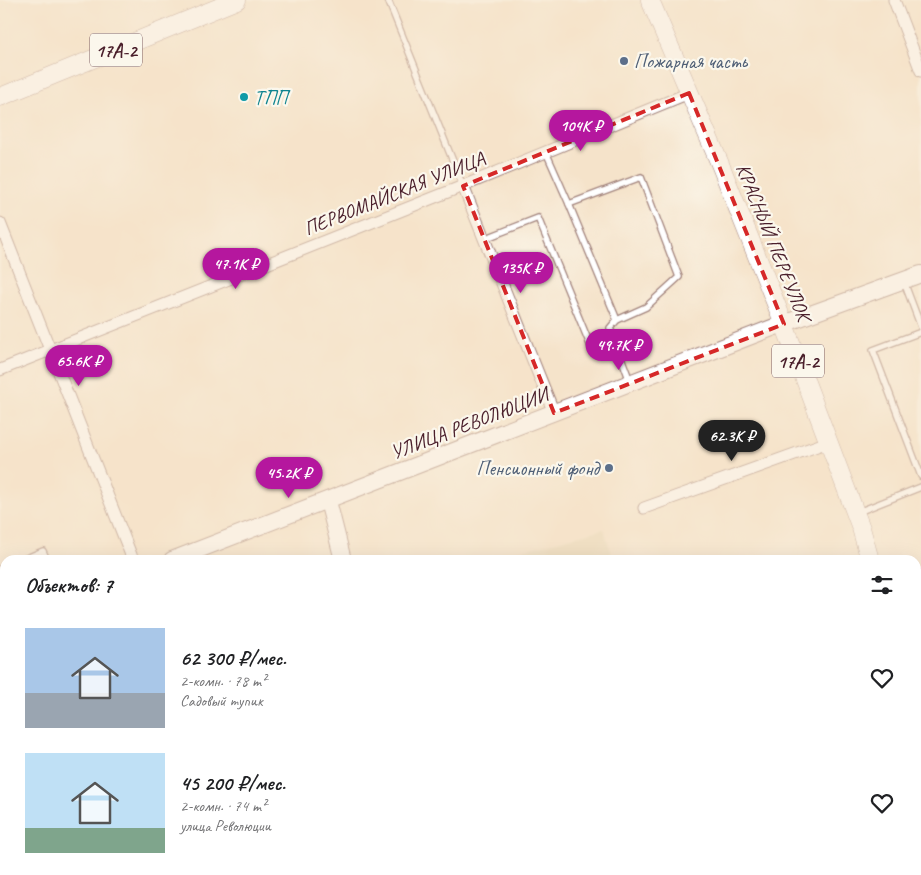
<!DOCTYPE html>
<html lang="ru">
<head>
<meta charset="utf-8">
<style>
	body { margin:0; font-family:Caveat,sans-serif; background:#f2f2f2; color:#202124; height:100vh; display:flex; flex-direction:column; font-size:19px; white-space:nowrap }
	* { box-sizing:border-box; margin:0 }
	p { font-size:16px; color:#757577 }
	.icon { flex:none; width:28px; height:28px; fill:none; stroke:currentColor; stroke-width:2; stroke-linecap:round; stroke-linejoin:round }
	.map { position:relative; flex:1; overflow:hidden }
	.details { position:absolute; left:0px; top:555px; width:921px; height:320px; display:flex; flex-direction:column; background:#fff; border-radius:15px 15px 0 0; box-shadow:0 5px 20px #0002 }
	.details>* { flex:none }
	.price { position:absolute; translate:-50% -42px; padding:0 11px; border-radius:18px; background:#b5179e; color:#fff; font-size:16px; line-height:32px; filter:drop-shadow(0 1px 2px #0008) }
	.price::after { content:''; position:absolute; left:50%; top:30px; width:15px; height:11px; margin-left:-8px; background:inherit; clip-path:polygon(0 0,100% 0,50% 100%) }
	.price.on { background:#222; color:#fff }
	ul { padding:0; list-style:none }
	li { display:flex; align-items:center; gap:15px; height:125px; padding:0 25px }
	li span { display:grid; place-items:center; flex:none; width:140px; height:100px; border-radius:0px; color:#555 }
	li>.icon { margin-inline-start:auto }
	span .icon { width:60px; height:60px; fill:#fffc; stroke-width:1 }
	li b { font-size:21px }
	h2 { display:flex; justify-content:space-between; align-items:center; height:60px; padding:0 25px; font-size:21px }
	.map>svg:first-child { display:block }
	.built { fill:#e8d9ba }
	.grass { fill:#a4d887; stroke:#777c59 }
	.lines { fill:none; stroke-linecap:round; stroke-linejoin:round }
	.lane-casing { stroke:#a0817a; stroke-width:8 }
	.street-casing { stroke:#a0817a; stroke-width:13 }
	.secondary-casing { stroke:#a0817a; stroke-width:18 }
	.primary-casing { stroke:#a0817a; stroke-width:19 }
	.lane { stroke:#fff; stroke-width:5.5 }
	.street { stroke:#fff; stroke-width:11 }
	.secondary { stroke:#fff; stroke-width:16 }
	.primary { stroke:#fff; stroke-width:18 }
	.marked { fill:none; stroke:#d62828; stroke-width:4; stroke-dasharray:10 6; stroke-linejoin:round }
	.service-dot { fill:#5c6f8a; stroke:#fbf7ec; stroke-width:2 }
	.culture-dot { fill:#0f9aa8; stroke:#fbf7ec; stroke-width:2 }
	.labels { text-anchor:middle; stroke-width:4.5; stroke-linejoin:round; paint-order:stroke }
	.shield { fill:#fbf7ec; stroke:#7f6065; stroke-width:1 }
	.shield-label { font-size:19px; font-weight:bold; fill:#4a1f2b }
	.service-label { font-size:20px; fill:#4e5e75; stroke:#fbf7ec; text-anchor:start }
	.culture-label { font-size:20px; fill:#0d838f; stroke:#fbf7ec; text-anchor:start }
	.street-label { font-size:20px; fill:#4a1f2b; stroke:#fbf7ec }
</style>
</head>
<body>
<div class="map">
<svg width="921" height="875" viewBox="0 0 921 875">
	<rect width="100%" height="100%" fill="#fbf7ec"/>
	<filter id="ink" filterUnits="userSpaceOnUse"><feTurbulence type="fractalNoise" baseFrequency=".02" numOctaves="2"/><feDisplacementMap in="SourceGraphic" scale="10" xChannelSelector="R" yChannelSelector="G"/><feConvolveMatrix kernelMatrix="1 2 1 2 8 2 1 2 1" color-interpolation-filters="sRGB"/></filter>
	<filter id="wash" filterUnits="userSpaceOnUse"><feTurbulence type="fractalNoise" baseFrequency=".0096" numOctaves="4" result="noise"/><feDisplacementMap in="SourceGraphic" scale="20" xChannelSelector="R" yChannelSelector="G"/><feGaussianBlur stdDeviation="1.12" result="paint"/><feColorMatrix in="noise" values="0 0 0 0 0 0 0 0 0 0 0 0 0 0 0 0 0 1.4 0 .05"/><feComposite in="paint" operator="in"/></filter>
	<g filter="url(#wash)">
		<rect width="100%" height="100%" fill="#f5e3ca"/>
		<g class="built">
			<polygon points="604,529 613,560 484,560"/>
			<polygon points="458,870 679,870 666,875 461,875"/>
		</g>
		<polygon class="grass" points="137,870 224,870 226,875 125,875"/>
	</g>
	<g filter="url(#ink)">
		<g class="lines">
			<defs>
				<g id="lane">
					<polyline points="388,0 463,186"/>
					<polyline points="546,152 569,204 641,177 679,277 646,307 617,320 610,328 630,381"/>
					<polyline points="569,204 617,320"/>
					<polyline points="484,239 538,218 591,347 616,346"/>
					<polyline points="904,282 921,327"/>
					<polyline points="921,332 873,350 921,476"/>
					<polyline points="858,512 921,487"/>
					<polyline points="22,560 43,551 47,560"/>
					<polyline points="0,569 5,567"/>
					<polyline points="0,737 5,754"/>
					<polyline points="916,810 921,811"/>
					<polyline points="46,870 48,875"/>
					<polyline points="0,871 5,869"/>
				</g>
				<g id="street">
					<polyline points="894,0 921,71"/>
					<polyline points="463,186 554,413"/>
					<polyline points="0,223 133,560"/>
					<polyline points="0,370 463,186 689,93"/>
					<polyline points="644,508 828,442"/>
					<polyline points="916,759 921,761"/>
					<polyline points="0,842 5,840"/>
				</g>
				<g id="secondary">
					<polyline points="328,501 343,560"/>
					<polyline points="172,560 772,328 921,274"/>
					<polyline points="916,580 921,578"/>
					<polyline points="0,626 5,624"/>
					<polyline points="428,870 431,875"/>
				</g>
				<g id="primary">
					<polyline points="650,0 720,164 784,324 861,528 870,560"/>
					<polyline points="0,97 237,0"/>
					<polyline points="889,870 890,875"/>
					<polyline points="830,875 833,870"/>
				</g>
			</defs>
			<use href="#lane" class="lane-casing"/>
			<use href="#street" class="street-casing"/>
			<use href="#secondary" class="secondary-casing"/>
			<use href="#primary" class="primary-casing"/>
			<use href="#lane" class="lane"/>
			<use href="#street" class="street"/>
			<use href="#secondary" class="secondary"/>
			<use href="#primary" class="primary"/>
		</g>
	</g>
	<path d="M0 0H921V875H0ZM 689,93 L 784,324 L 554,413 L 463,186 Z" fill="#f5e3ca" fill-opacity=".55" fill-rule="evenodd"/>
	<path class="marked" d="M 689,93 L 784,324 L 554,413 L 463,186 Z"/>
	<g class="service-dot">
		<circle cx="624" cy="61" r="5"/>
		<circle cx="609" cy="468" r="5"/>
	</g>
	<circle class="culture-dot" cx="244" cy="97" r="5"/>
	<g class="labels">
		<g class="shield">
			<rect x="90" y="33.5" width="52" height="33" rx="4"/>
			<rect x="772" y="344.5" width="52" height="33" rx="4"/>
		</g>
		<g class="shield-label">
			<text x="116" y="57">17А-2</text>
			<text x="798" y="368">17А-2</text>
		</g>
		<g class="service-label">
			<text x="634" y="68">Пожарная часть</text>
			<text x="599" y="475" text-anchor="end">Пенсионный фонд</text>
		</g>
		<g class="culture-label">
			<text x="254" y="104">ТПП</text>
		</g>
		<g class="street-label">
			<text transform="translate(394 193) rotate(-22)" y="7">ПЕРВОМАЙСКАЯ УЛИЦА</text>
			<text transform="translate(774 242) rotate(68)" y="7">КРАСНЫЙ ПЕРЕУЛОК</text>
			<text transform="translate(469 423) rotate(-21)" y="7">УЛИЦА РЕВОЛЮЦИИ</text>
		</g>
	</g>
</svg>
<b class="price" style="left:581px;top:152px">104K ₽</b>
<b class="price" style="left:236px;top:290px">47.1K ₽</b>
<b class="price" style="left:521px;top:294px">135K ₽</b>
<b class="price" style="left:619px;top:371px">49.7K ₽</b>
<b class="price" style="left:79px;top:387px">65.6K ₽</b>
<b class="price on" style="left:732px;top:462px">62.3K ₽</b>
<b class="price" style="left:289px;top:499px">45.2K ₽</b>
<section class="details">
<h2>Объектов: 7<svg class="icon" aria-label="filters" viewBox="0 0 24 24"><path d="M4 7h16M4 17h16"/><circle cx="9" cy="7" r="2"/><circle cx="15" cy="17" r="2"/></svg></h2>
<ul>
<li><span style="background:linear-gradient(#a9c7e8 65%,#9aa5b1 0)"><svg class="icon" aria-label="home" viewBox="0 0 24 24"><path d="M3 11l9-7 9 7M6 9v11h12V9"/></svg></span><div><b>62 300 ₽/мес.</b><p>2-комн. · 78 m²</p><p>Садовый тупик</p></div><svg class="icon" aria-label="heart" viewBox="0 0 24 24"><path d="M12 20l-8-8c-3-5 5-10 8-4 3-6 11-1 8 4z"/></svg></li>
<li><span style="background:linear-gradient(#bfe0f5 75%,#7fa58c 0)"><svg class="icon" aria-label="home" viewBox="0 0 24 24"><path d="M3 11l9-7 9 7M6 9v11h12V9"/></svg></span><div><b>45 200 ₽/мес.</b><p>2-комн. · 74 m²</p><p>улица Революции</p></div><svg class="icon" aria-label="heart" viewBox="0 0 24 24"><path d="M12 20l-8-8c-3-5 5-10 8-4 3-6 11-1 8 4z"/></svg></li>
</ul>
</section>
</div>
</body>
</html>
